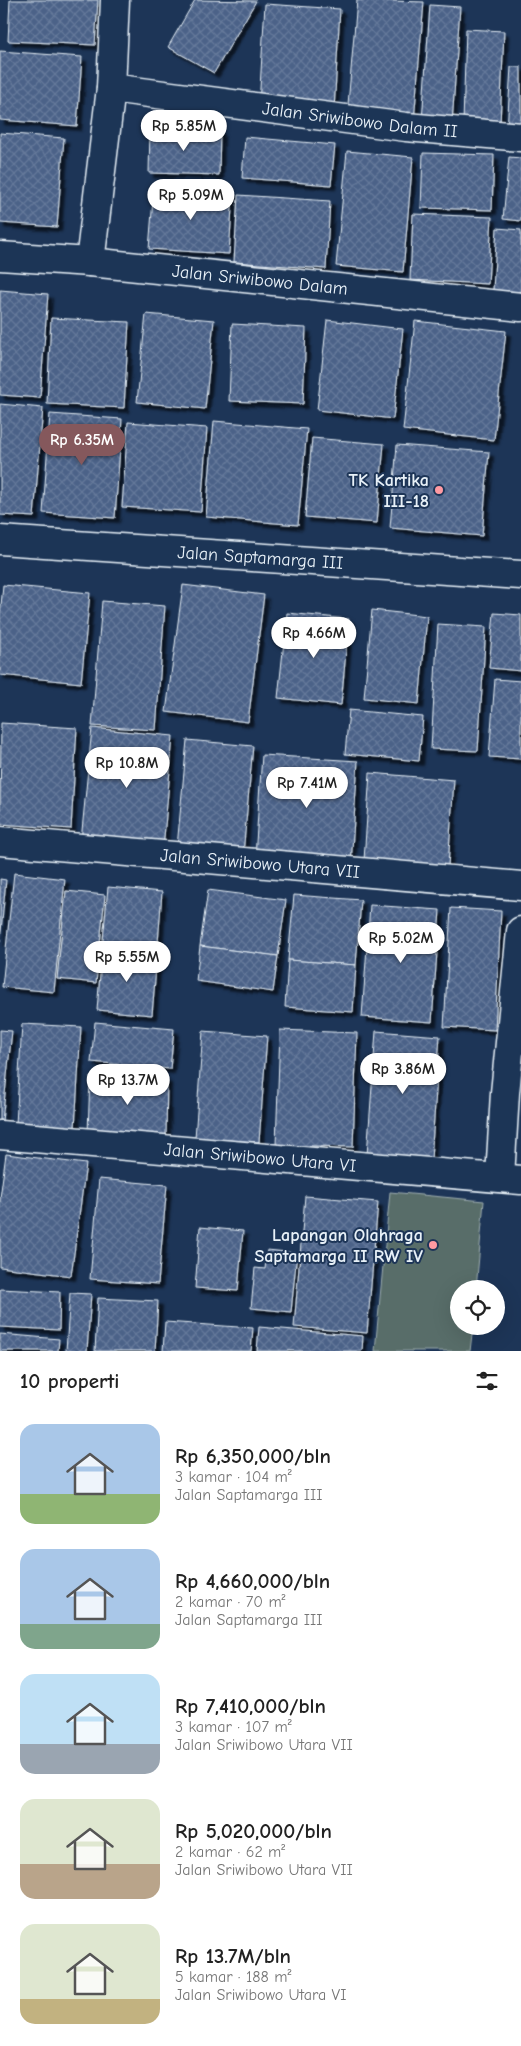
<!DOCTYPE html>
<html lang="id">
<head>
<meta charset="utf-8">
<style>
	body { margin:0; font-family:"Comic Neue",sans-serif; background:#f6f6f6; color:#222; height:100vh; display:flex; flex-direction:column; font-size:19px; white-space:nowrap }
	* { box-sizing:border-box; margin:0 }
	p { font-size:16px; color:#767676 }
	.icon { flex:none; width:28px; height:28px; fill:none; stroke:currentColor; stroke-width:2; stroke-linecap:round; stroke-linejoin:round }
	.map { position:relative; height:1351px; overflow:hidden }
	.details { display:flex; flex-direction:column; background:#fff; flex:1 }
	.details>* { flex:none }
	.fabs { position:absolute; left:450px; top:1280px; display:grid; gap:10px }
	.fabs a { display:grid; place-items:center; width:55px; height:55px; border-radius:50%; background:#fff; box-shadow:0 5px 20px #0002; font-size:25px }
	.price { position:absolute; translate:-50% -42px; padding:0 11px; border-radius:18px; background:#fff; color:#222; font-size:16px; line-height:32px; filter:drop-shadow(0 1px 2px #0008) }
	.price::after { content:''; position:absolute; left:50%; top:30px; width:15px; height:11px; margin-left:-8px; background:inherit; clip-path:polygon(0 0,100% 0,50% 100%) }
	.price.selected { background:#85585c; color:#fff }
	ul { padding:0; list-style:none }
	li { display:flex; align-items:center; gap:15px; height:125px; padding:0 20px }
	li span { display:grid; place-items:center; flex:none; width:140px; height:100px; border-radius:15px; color:#555 }
	li>.icon { margin-inline-start:auto }
	span .icon { width:60px; height:60px; fill:#fffc; stroke-width:1 }
	li b { font-size:21px }
	h2 { display:flex; justify-content:space-between; align-items:center; height:60px; padding:0 20px; font-size:21px }
	.map>svg:first-child { display:block }
	.pitch { fill:#586d69; stroke:#a0afb0 }
	.building { fill:url(#building-cross-hatch); stroke:#e8f1f8; filter:url(#shadow) }
	.lines { fill:none; stroke-linecap:round; stroke-linejoin:round }
	.street-casing { stroke:#e8f1f8; stroke-width:31 }
	.street { stroke:#1d3557; stroke-width:28 }
	.poi-dot { fill:#ff9aa2; stroke:#1d3557; stroke-width:2 }
	.labels { text-anchor:middle; stroke-width:4; stroke-linejoin:round; paint-order:stroke }
	.street-label { font-size:18px; fill:#e8f1f8; stroke:#1d3557 }
	.poi-label { font-size:18px; font-weight:bold; fill:#e8f1f8; stroke:#1d3557; text-anchor:end }
</style>
</head>
<body>
<div class="map">
<svg width="521" height="1351" viewBox="0 0 521 1351">
	<defs>
		<pattern id="building-cross-hatch" width="8" height="8" patternUnits="userSpaceOnUse" patternTransform="scale(1.25)"><rect width="8" height="8" fill="#4b6288"/><path d="M0 0l8 8M0 8l8-8" fill="none" stroke="#65799a"/></pattern>
		<filter id="shadow"><feDropShadow dx="4.5" dy="4.5" stdDeviation="1" flood-color="#0009"/></filter>
	</defs>
	<rect width="100%" height="100%" fill="#1d3557"/>
	<filter id="ink" filterUnits="userSpaceOnUse"><feTurbulence type="fractalNoise" baseFrequency=".02" numOctaves="2"/><feDisplacementMap in="SourceGraphic" scale="10" xChannelSelector="R" yChannelSelector="G"/><feConvolveMatrix kernelMatrix="1 2 1 2 8 2 1 2 1" color-interpolation-filters="sRGB"/></filter>
	<g filter="url(#ink)">
		<polygon class="pitch" points="390,1192 484,1201 476,1289 459,1289 459,1326 473,1326 470,1351 375,1351"/>
		<g class="building">
			<polygon points="10,0 98,0 95,45 8,41"/>
			<polygon points="195,0 256,1 214,73 168,47"/>
			<polygon points="357,0 424,2 414,121 347,116"/>
			<polygon points="265,4 340,9 334,110 259,105"/>
			<polygon points="430,5 460,7 452,124 422,122"/>
			<polygon points="466,29 504,31 500,125 463,123"/>
			<polygon points="0,51 82,57 77,126 0,120"/>
			<polygon points="511,67 521,67 521,131 507,130"/>
			<polygon points="150,128 220,130 219,175 149,173"/>
			<polygon points="0,133 64,138 57,227 0,223"/>
			<polygon points="245,137 335,145 331,185 242,178"/>
			<polygon points="347,151 413,157 403,272 336,266"/>
			<polygon points="423,153 494,155 492,210 421,208"/>
			<polygon points="509,157 521,158 521,221 503,219"/>
			<polygon points="154,187 233,192 229,254 149,249"/>
			<polygon points="238,195 330,201 326,269 234,262"/>
			<polygon points="413,214 492,217 488,284 410,280"/>
			<polygon points="497,228 521,230 521,292 493,290"/>
			<polygon points="0,290 48,294 40,398 0,395"/>
			<polygon points="146,314 214,320 205,409 137,402"/>
			<polygon points="51,318 129,322 124,408 47,404"/>
			<polygon points="327,320 403,329 393,419 317,410"/>
			<polygon points="415,321 506,331 494,440 403,430"/>
			<polygon points="232,324 306,328 303,404 229,401"/>
			<polygon points="0,404 43,408 34,517 0,515"/>
			<polygon points="50,414 122,419 115,518 43,513"/>
			<polygon points="214,421 307,429 298,525 206,517"/>
			<polygon points="128,422 207,428 201,512 122,507"/>
			<polygon points="312,438 384,444 377,523 305,517"/>
			<polygon points="397,445 489,452 482,536 390,528"/>
			<polygon points="3,585 90,593 81,683 0,675 0,616"/>
			<polygon points="183,585 264,595 248,722 166,712"/>
			<polygon points="102,601 165,606 156,730 92,726"/>
			<polygon points="372,610 427,616 419,704 364,698"/>
			<polygon points="287,613 349,619 341,705 278,698"/>
			<polygon points="494,613 521,615 521,671 489,668"/>
			<polygon points="438,624 486,627 478,751 431,749"/>
			<polygon points="495,679 521,681 521,759 489,757"/>
			<polygon points="349,710 423,717 419,761 345,754"/>
			<polygon points="1,723 77,728 71,829 0,824"/>
			<polygon points="92,728 173,736 163,849 81,841"/>
			<polygon points="187,740 253,746 243,854 177,847"/>
			<polygon points="262,755 358,761 351,864 255,857"/>
			<polygon points="370,773 454,780 448,866 364,860"/>
			<polygon points="14,873 65,879 54,992 2,987"/>
			<polygon points="0,879 6,880 0,942"/>
			<polygon points="108,887 162,892 157,956 102,951"/>
			<polygon points="208,890 286,900 278,956 200,946"/>
			<polygon points="66,891 105,895 96,983 57,979"/>
			<polygon points="294,895 361,900 356,965 288,960"/>
			<polygon points="370,905 440,910 432,1022 362,1017"/>
			<polygon points="451,908 501,911 495,1030 444,1027"/>
			<polygon points="200,946 278,956 273,992 196,981"/>
			<polygon points="102,951 157,956 152,1015 97,1010"/>
			<polygon points="288,960 356,965 353,1012 285,1007"/>
			<polygon points="95,1022 174,1029 170,1069 91,1062"/>
			<polygon points="22,1024 81,1027 75,1128 16,1124"/>
			<polygon points="0,1030 12,1031 2,1121 0,1121"/>
			<polygon points="280,1030 357,1033 353,1147 276,1145"/>
			<polygon points="203,1031 267,1036 259,1142 195,1138"/>
			<polygon points="376,1031 440,1036 431,1159 367,1155"/>
			<polygon points="90,1077 167,1079 166,1136 88,1133"/>
			<polygon points="6,1154 86,1164 71,1276 0,1267 0,1198"/>
			<polygon points="99,1179 167,1185 158,1284 90,1279"/>
			<polygon points="305,1196 378,1202 367,1333 294,1327"/>
			<polygon points="200,1227 243,1231 238,1291 195,1288"/>
			<polygon points="267,1250 297,1253 291,1312 251,1308 255,1268 265,1269"/>
			<polygon points="0,1289 60,1292 59,1330 0,1327"/>
			<polygon points="70,1293 91,1294 87,1351 66,1351"/>
			<polygon points="98,1298 158,1301 155,1351 95,1351"/>
			<polygon points="165,1322 253,1328 251,1351 163,1351"/>
			<polygon points="259,1327 363,1336 362,1351 257,1351"/>
			<polygon points="0,1334 59,1339 58,1351 0,1351"/>
		</g>
		<g class="lines">
			<defs>
				<g id="street">
					<path id="s1" d="M 111,88 L 406,127 L 521,137"/>
					<path id="s2" d="M 0,256 L 90,262 L 521,307"/>
					<polyline points="90,262 111,88 115,0"/>
					<path id="s3" d="M 0,540 L 521,575"/>
					<path id="s4" d="M 0,841 L 521,886"/>
					<path id="s5" d="M 0,1135 L 521,1180"/>
					<polyline points="500,1177 505,1093 521,931"/>
				</g>
			</defs>
			<use href="#street" class="street-casing"/>
			<use href="#street" class="street"/>
		</g>
	</g>
	<g class="poi-dot">
		<circle cx="439" cy="490" r="5"/>
		<circle cx="433" cy="1245" r="5"/>
	</g>
	<g class="labels">
		<g class="street-label">
			<text dy="6" stroke="none"><textPath href="#s1" startOffset="251">Jalan Sriwibowo Dalam II</textPath></text>
			<text dy="6" stroke="none"><textPath href="#s2" startOffset="261">Jalan Sriwibowo Dalam</textPath></text>
			<text dy="6" stroke="none"><textPath href="#s3" startOffset="261">Jalan Saptamarga III</textPath></text>
			<text dy="6" stroke="none"><textPath href="#s4" startOffset="261">Jalan Sriwibowo Utara VII</textPath></text>
			<text dy="6" stroke="none"><textPath href="#s5" startOffset="261">Jalan Sriwibowo Utara VI</textPath></text>
		</g>
		<g class="poi-label">
			<text x="429" y="486">TK Kartika<tspan x="429" dy="21">III-18</tspan></text>
			<text x="423" y="1241">Lapangan Olahraga<tspan x="423" dy="21">Saptamarga II RW IV</tspan></text>
		</g>
	</g>
</svg>
<div class="fabs">
<a><svg class="icon" aria-label="locate" viewBox="0 0 24 24"><circle cx="12" cy="12" r="6"/><path d="M12 2v4M12 18v4M2 12h4M18 12h4"/></svg></a>
</div>
<b class="price" style="left:184px;top:152px">Rp 5.85M</b>
<b class="price" style="left:191px;top:221px">Rp 5.09M</b>
<b class="price selected" style="left:82px;top:466px">Rp 6.35M</b>
<b class="price" style="left:314px;top:659px">Rp 4.66M</b>
<b class="price" style="left:127px;top:789px">Rp 10.8M</b>
<b class="price" style="left:307px;top:809px">Rp 7.41M</b>
<b class="price" style="left:401px;top:964px">Rp 5.02M</b>
<b class="price" style="left:127px;top:983px">Rp 5.55M</b>
<b class="price" style="left:403px;top:1095px">Rp 3.86M</b>
<b class="price" style="left:128px;top:1106px">Rp 13.7M</b>
</div>
<section class="details">
<h2>10 properti<svg class="icon" aria-label="filters" viewBox="0 0 24 24"><path d="M4 7h16M4 17h16"/><circle cx="9" cy="7" r="2"/><circle cx="15" cy="17" r="2"/></svg></h2>
<ul>
<li><span style="background:linear-gradient(#a9c7e8 70%,#8fb573 0)"><svg class="icon" aria-label="home" viewBox="0 0 24 24"><path d="M3 11l9-7 9 7M6 9v11h12V9"/></svg></span><div><b>Rp 6,350,000/bln</b><p>3 kamar · 104 m²</p><p>Jalan Saptamarga III</p></div></li>
<li><span style="background:linear-gradient(#a9c7e8 75%,#7fa58c 0)"><svg class="icon" aria-label="home" viewBox="0 0 24 24"><path d="M3 11l9-7 9 7M6 9v11h12V9"/></svg></span><div><b>Rp 4,660,000/bln</b><p>2 kamar · 70 m²</p><p>Jalan Saptamarga III</p></div></li>
<li><span style="background:linear-gradient(#bfe0f5 70%,#9aa5b1 0)"><svg class="icon" aria-label="home" viewBox="0 0 24 24"><path d="M3 11l9-7 9 7M6 9v11h12V9"/></svg></span><div><b>Rp 7,410,000/bln</b><p>3 kamar · 107 m²</p><p>Jalan Sriwibowo Utara VII</p></div></li>
<li><span style="background:linear-gradient(#dfe7d0 65%,#b9a48a 0)"><svg class="icon" aria-label="home" viewBox="0 0 24 24"><path d="M3 11l9-7 9 7M6 9v11h12V9"/></svg></span><div><b>Rp 5,020,000/bln</b><p>2 kamar · 62 m²</p><p>Jalan Sriwibowo Utara VII</p></div></li>
<li><span style="background:linear-gradient(#dfe7d0 75%,#c2b280 0)"><svg class="icon" aria-label="home" viewBox="0 0 24 24"><path d="M3 11l9-7 9 7M6 9v11h12V9"/></svg></span><div><b>Rp 13.7M/bln</b><p>5 kamar · 188 m²</p><p>Jalan Sriwibowo Utara VI</p></div></li>
</ul>
</section>
</body>
</html>
